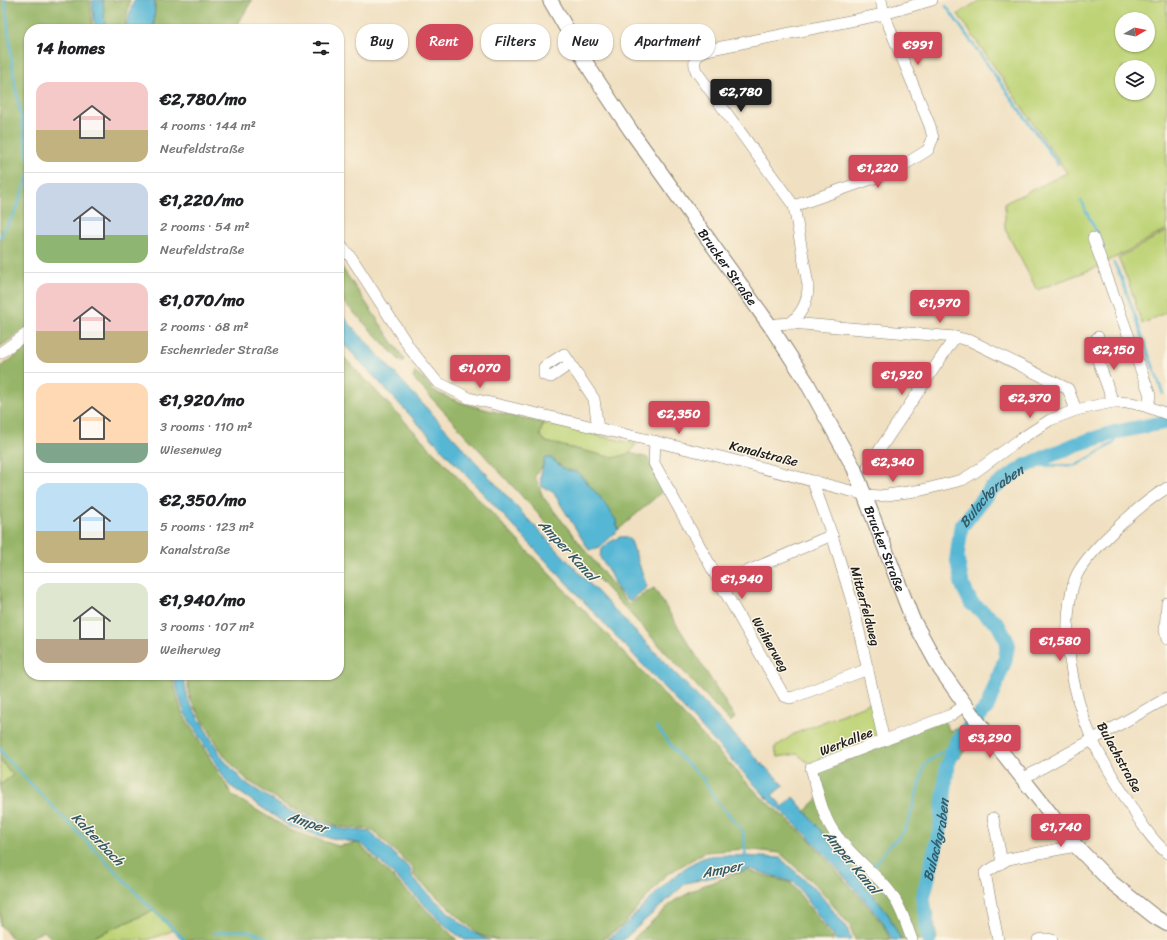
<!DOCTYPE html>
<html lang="en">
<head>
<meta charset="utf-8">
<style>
	body { margin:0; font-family:Sriracha,sans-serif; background:#f6f6f6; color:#202124; height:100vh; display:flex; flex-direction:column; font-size:15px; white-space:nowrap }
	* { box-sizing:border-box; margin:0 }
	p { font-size:13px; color:#757577 }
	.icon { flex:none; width:22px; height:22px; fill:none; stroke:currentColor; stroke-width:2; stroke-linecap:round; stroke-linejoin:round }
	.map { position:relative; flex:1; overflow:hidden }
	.sheet { position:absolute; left:24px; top:24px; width:320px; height:656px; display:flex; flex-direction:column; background:#fff; border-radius:16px; box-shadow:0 1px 3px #0004 }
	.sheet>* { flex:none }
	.banner { position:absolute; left:356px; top:24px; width:380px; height:36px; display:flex; gap:8px }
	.needle { width:26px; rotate:81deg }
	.buttons { position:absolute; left:1115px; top:12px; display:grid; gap:8px }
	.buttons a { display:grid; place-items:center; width:40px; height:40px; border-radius:50%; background:#fff; box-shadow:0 1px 3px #0004; font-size:20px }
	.price { position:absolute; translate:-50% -34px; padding:0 9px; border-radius:4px; background:#d1495b; color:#fff; font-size:13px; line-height:26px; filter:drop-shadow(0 1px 2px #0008) }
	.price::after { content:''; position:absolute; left:50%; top:24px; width:12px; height:9px; margin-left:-6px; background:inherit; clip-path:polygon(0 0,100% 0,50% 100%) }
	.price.selected { background:#222; color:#fff }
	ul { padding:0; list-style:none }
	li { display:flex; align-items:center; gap:12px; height:100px; padding:0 12px }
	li+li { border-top:1px solid #e0e0e0 }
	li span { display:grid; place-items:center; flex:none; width:112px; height:80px; border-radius:12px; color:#555 }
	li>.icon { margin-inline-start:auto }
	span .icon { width:48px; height:48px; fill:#fffc; stroke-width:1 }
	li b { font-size:17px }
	h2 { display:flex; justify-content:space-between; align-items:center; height:48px; padding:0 12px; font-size:17px }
	.tag { padding:0 14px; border-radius:16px; background:#fff; box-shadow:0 1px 3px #0004; font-size:14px; line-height:36px }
	.tag.selected { background:#d1495b; color:#fff }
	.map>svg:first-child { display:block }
	.green { fill:#bdd376; stroke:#6c7849; fill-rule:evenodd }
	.forest { fill:#96b567; stroke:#596842 }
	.water { fill:#56b7d5; stroke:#396a78 }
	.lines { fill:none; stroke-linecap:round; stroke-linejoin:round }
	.stream { stroke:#56b7d5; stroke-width:2.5 }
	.river { stroke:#56b7d5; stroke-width:15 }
	.minor-casing { stroke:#867e6e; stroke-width:12 }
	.major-casing { stroke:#867e6e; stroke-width:16 }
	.minor { stroke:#fff; stroke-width:11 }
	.major { stroke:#fff; stroke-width:14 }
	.labels { text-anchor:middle; stroke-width:3; stroke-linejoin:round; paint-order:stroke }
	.street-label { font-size:13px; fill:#1c1c1c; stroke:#fcf5e5 }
	.water-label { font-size:14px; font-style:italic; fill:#335a66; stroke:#fcf5e5 }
</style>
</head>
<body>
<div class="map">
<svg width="1167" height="940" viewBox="0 0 1167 940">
	<rect width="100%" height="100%" fill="#fcf5e5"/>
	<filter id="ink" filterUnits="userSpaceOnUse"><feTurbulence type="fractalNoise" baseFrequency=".025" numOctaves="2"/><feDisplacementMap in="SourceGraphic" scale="8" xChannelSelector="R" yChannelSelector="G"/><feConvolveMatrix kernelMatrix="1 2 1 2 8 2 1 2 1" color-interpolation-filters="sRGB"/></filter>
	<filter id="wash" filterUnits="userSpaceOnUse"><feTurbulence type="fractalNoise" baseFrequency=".012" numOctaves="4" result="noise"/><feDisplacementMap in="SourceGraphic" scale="16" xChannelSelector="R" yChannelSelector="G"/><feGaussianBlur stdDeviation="0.9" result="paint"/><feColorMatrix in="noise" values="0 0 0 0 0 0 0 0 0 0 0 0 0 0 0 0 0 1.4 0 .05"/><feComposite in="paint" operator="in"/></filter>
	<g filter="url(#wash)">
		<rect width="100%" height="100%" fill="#f0e0c1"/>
		<g class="green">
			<path d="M 980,0 L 1167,0 L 1167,229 L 1098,267 L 1037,290 L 1005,229 L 1005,203 L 1067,173 L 958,14 ZM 1122,19 L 1148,19 L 1148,45 L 1122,45 ZM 1122,67 L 1148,67 L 1148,93 L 1122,93 Z"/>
			<polygon points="1167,231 1167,312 1142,324 1129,283 1118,258"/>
			<polygon points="543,423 636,444 630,453 614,458 546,442 540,435"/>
			<polygon points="872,702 880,738 811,765 797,754 778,757 774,748 794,734"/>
			<polygon points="0,760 13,775 0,785"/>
			<polygon points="153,911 174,930 148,940 86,940"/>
		</g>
		<g class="forest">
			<polygon points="0,0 90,0 93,29 29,29 29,326 0,347"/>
			<polygon points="103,0 130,0 124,29 105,29"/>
			<polygon points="155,0 252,0 235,29 154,29"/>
			<polygon points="339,263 404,359 402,363 339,297"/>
			<polygon points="29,347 29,675 171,675 182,713 233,796 292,831 338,846 358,843 457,940 183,940 153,911 86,940 53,940 44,931 25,940 14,940 0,925 0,785 13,775 0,760 0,367"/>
			<polygon points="339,352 760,796 809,839 883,924 890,940 855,940 850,926 820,889 780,853 744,849 705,852 666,875 623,925 602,940 497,940 479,935 414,876 413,868 372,830 340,827 287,806 247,780 225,757 190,699 186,675 339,675"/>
			<path d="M 415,372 C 424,377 429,388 438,393 C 468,408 509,414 543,423 L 540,435 L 546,442 L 614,458 L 630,453 L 648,458 L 664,490 L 618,530 L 616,520 L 578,473 L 564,469 L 551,458 L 545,458 L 542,467 L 535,476 L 543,497 L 628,604 L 654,588 L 735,718 L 730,722 L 413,378 Z"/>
			<polygon points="942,718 950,731 967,726 973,733 972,742 951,767 948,824 929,895 937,940 901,940 888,914 805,811 822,795 816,774"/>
			<polygon points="746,870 791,883 834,940 632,940 674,901 702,886"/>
		</g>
		<g class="water">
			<polygon points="92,0 103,0 105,29 95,29"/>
			<polygon points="134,0 155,0 154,29 125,29"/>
			<polygon points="339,312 523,514 762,764 784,785 772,795 783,807 793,797 805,811 888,914 901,940 892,940 882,921 842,874 807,835 768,799 339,339"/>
			<polygon points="545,458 551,458 564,469 578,473 600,497 616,520 618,530 600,547 589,550 553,492 542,487 540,478"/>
			<path d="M 620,537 L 626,537 L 631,541 L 647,587 L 630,601 C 613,588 616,584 607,568 C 604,562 598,559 601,552 C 603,545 613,540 620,537 Z"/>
			<path d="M 173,675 L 183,675 L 188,700 L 223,759 L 243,781 L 286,809 L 340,829 L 370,832 L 410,869 L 413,879 C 431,895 468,935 490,940 L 465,940 L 449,929 L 362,844 L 317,835 L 289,826 L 229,785 L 184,712 Z"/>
			<path d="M 743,856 L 780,858 L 818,892 L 847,928 L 851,940 L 836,940 L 795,883 L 751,869 L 686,883 L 623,940 L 607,940 C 639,917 669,870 706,857 C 717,854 732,856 743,856 Z"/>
		</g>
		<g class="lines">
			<g class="stream">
				<polyline points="5,0 14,79 29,163"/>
				<polyline points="946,6 1058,164"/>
				<polyline points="1081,201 1104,247"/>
				<polyline points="0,237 15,212 29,174"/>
				<polyline points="1114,263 1121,277 1163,394"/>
				<polyline points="1025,466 1077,465 1114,443 1116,432"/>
				<polyline points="657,727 680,757 702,777 716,800 743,831 746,858"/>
				<polyline points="0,748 6,758 144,901 185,940"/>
				<polyline points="872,869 887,848 901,835 908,824 925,764 957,741"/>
				<polyline points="861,885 869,875"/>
				<path d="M 215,933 C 240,930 248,927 270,940"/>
			</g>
			<path class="river" id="s1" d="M 929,940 L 923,898 L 941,825 L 947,766 L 957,741 L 987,707 L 1005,660 L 1008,643 L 997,623 L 971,603 L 962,584 L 957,558 L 961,527 L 990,490 L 1025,466 L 1077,444 L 1116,432 L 1167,422"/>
		</g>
	</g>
	<g filter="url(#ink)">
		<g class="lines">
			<defs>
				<g id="minor">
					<polyline points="794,206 894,171 928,150 933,138 930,126 884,14 881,0"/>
					<polyline points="1093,238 1150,395 1148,407"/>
					<polyline points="339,244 351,257 411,350 437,382 469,398 721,457 866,495 880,496 922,490 962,480 975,472 1019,440 1050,420 1076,410 1113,402 1132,403 1148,407 1167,414"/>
					<path d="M 791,323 C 803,311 808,302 808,285 L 794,206 L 696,71 C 693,61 695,58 702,51 L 884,14 L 932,0"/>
					<polyline points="771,327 777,324 791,323 955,337 971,341 1068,389 1076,410"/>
					<polyline points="1098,337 1092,344 1113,402"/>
					<polyline points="0,353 29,332"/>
					<polyline points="570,364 551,377 544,375 544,367 564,354 594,399 598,429"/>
					<polyline points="655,441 654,463 720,583 784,696 790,698 794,697 868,669"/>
					<polyline points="868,467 955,337"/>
					<polyline points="815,481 814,485 832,535 853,605 884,741"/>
					<path d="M 1167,488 C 1143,502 1084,554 1075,579 C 1059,627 1072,694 1092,739 C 1100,757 1112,775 1122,792 C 1135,813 1148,837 1167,853"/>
					<polyline points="720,583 832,535"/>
					<polyline points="1167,603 1165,630 1167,639"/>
					<polyline points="1022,779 1167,698"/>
					<polyline points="993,818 1002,862"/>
					<path d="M 912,940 C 906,923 899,902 887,888 C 870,869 845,850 832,829 C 821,811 817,788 811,768 L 951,715 L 965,705"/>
					<polyline points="998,940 985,873 1008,859 1076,846"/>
					<polyline points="1038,940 1046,939 1052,940"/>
				</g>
				<g id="major">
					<path id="s2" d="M 550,0 L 591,71 L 631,131 L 771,327 L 806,381 L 854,468 L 912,618 L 940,669 L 971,713 L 1076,846 L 1111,882 L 1155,917 L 1167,924"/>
				</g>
			</defs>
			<use href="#minor" class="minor-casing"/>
			<use href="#major" class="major-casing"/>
			<use href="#minor" class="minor"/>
			<use href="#major" class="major"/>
		</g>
	</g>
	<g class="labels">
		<g class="street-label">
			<text dy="5" stroke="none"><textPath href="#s2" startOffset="321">Brucker Straße</textPath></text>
			<text transform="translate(764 453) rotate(14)" y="5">Kanalstraße</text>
			<text dy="5" stroke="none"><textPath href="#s2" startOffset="645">Brucker Straße</textPath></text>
			<text transform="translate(866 606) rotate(75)" y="5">Mitterfeldweg</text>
			<text transform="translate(771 644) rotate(60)" y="5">Weiherweg</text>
			<text transform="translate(846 741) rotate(-21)" y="5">Werkallee</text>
			<text transform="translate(1120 757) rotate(61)" y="5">Bulachstraße</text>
		</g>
		<g class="water-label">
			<text dy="5" stroke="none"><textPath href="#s1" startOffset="495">Bulachgraben</textPath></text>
			<text transform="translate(568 550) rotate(47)" y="5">Amper Kanal</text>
			<text transform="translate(308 822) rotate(19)" y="5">Amper</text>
			<text transform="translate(98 839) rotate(46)" y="5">Kalterbach</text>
			<text dy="5" stroke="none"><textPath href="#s1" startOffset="102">Bulachgraben</textPath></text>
			<text transform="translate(852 862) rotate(50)" y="5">Amper Kanal</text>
			<text transform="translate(722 869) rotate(-11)" y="5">Amper</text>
		</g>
	</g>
</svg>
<div class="buttons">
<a><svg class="needle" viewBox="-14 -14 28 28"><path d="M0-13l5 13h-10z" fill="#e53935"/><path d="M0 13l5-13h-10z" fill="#757577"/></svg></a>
<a><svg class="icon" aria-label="layers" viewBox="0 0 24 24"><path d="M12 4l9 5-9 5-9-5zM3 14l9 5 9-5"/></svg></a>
</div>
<b class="price" style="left:918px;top:66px">€991</b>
<b class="price selected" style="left:741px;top:113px">€2,780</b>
<b class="price" style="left:878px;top:189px">€1,220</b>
<b class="price" style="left:940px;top:324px">€1,970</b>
<b class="price" style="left:1114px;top:371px">€2,150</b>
<b class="price" style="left:480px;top:389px">€1,070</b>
<b class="price" style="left:902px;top:396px">€1,920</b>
<b class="price" style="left:1030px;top:419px">€2,370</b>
<b class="price" style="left:679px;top:435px">€2,350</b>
<b class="price" style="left:893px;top:483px">€2,340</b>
<b class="price" style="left:742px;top:600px">€1,940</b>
<b class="price" style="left:1060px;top:662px">€1,580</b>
<b class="price" style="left:990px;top:759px">€3,290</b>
<b class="price" style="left:1061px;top:848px">€1,740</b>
<div class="banner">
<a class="tag">Buy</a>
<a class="tag selected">Rent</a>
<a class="tag">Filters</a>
<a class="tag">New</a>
<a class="tag">Apartment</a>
</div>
<section class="sheet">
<h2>14 homes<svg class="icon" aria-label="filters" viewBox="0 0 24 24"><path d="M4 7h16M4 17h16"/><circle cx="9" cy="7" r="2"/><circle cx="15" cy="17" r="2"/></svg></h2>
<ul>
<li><span style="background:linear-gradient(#f6c9c9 60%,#c2b280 0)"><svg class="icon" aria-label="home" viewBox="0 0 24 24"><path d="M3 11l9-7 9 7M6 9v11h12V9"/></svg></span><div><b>€2,780/mo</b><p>4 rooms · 144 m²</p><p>Neufeldstraße</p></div></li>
<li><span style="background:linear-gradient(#c9d6e8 65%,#8fb573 0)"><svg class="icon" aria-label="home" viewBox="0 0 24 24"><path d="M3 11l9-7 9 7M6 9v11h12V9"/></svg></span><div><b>€1,220/mo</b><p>2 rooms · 54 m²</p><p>Neufeldstraße</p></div></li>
<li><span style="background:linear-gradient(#f6c9c9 60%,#c2b280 0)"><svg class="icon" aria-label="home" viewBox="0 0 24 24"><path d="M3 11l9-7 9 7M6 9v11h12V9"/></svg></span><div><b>€1,070/mo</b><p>2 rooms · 68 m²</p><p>Eschenrieder Straße</p></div></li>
<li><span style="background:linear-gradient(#ffd9b3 75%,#7fa58c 0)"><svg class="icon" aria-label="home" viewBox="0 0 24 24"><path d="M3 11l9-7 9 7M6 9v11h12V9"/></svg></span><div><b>€1,920/mo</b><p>3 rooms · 110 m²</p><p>Wiesenweg</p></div></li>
<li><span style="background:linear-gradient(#bfe0f5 60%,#c2b280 0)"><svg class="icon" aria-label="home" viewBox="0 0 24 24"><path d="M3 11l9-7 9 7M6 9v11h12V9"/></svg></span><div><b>€2,350/mo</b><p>5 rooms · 123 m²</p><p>Kanalstraße</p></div></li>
<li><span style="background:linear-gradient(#dfe7d0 70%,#b9a48a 0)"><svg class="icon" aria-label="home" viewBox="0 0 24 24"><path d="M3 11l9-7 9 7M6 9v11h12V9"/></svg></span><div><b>€1,940/mo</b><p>3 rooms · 107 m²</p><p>Weiherweg</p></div></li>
</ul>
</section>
</div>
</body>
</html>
